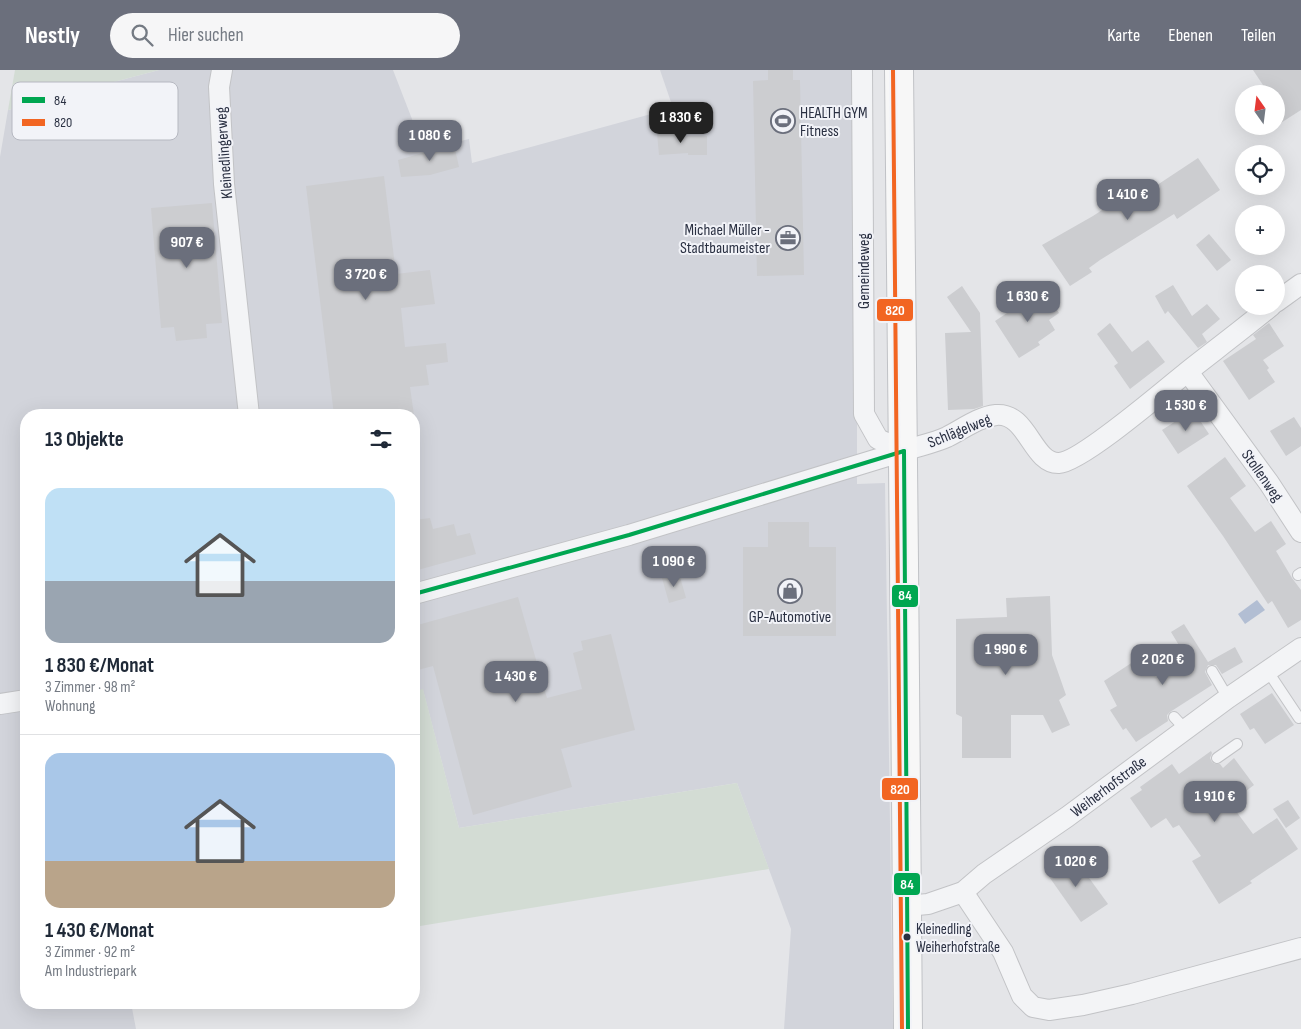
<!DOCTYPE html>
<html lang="de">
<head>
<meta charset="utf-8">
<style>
	body { margin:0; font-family:"Sofia Sans Condensed",sans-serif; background:#f6f6f7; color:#1f2937; height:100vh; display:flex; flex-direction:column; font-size:19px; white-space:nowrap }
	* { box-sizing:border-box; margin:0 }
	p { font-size:16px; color:#747a83 }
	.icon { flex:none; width:28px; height:28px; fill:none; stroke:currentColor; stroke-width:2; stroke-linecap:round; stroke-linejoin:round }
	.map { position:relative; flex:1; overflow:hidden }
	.side { position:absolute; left:20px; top:339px; width:400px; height:600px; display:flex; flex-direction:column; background:#fff; border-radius:20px; box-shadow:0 5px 20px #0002 }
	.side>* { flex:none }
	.needle { width:32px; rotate:346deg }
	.tools { position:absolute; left:1235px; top:15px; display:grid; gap:10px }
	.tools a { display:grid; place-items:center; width:50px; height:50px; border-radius:50%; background:#fff; box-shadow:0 5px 20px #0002; font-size:25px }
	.price { position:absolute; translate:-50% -42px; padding:0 11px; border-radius:10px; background:#6b6f7c; color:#fff; font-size:16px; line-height:32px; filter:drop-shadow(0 1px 2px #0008) }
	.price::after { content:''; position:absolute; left:50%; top:30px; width:15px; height:11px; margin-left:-8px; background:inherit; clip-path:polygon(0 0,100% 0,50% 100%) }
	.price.selected { background:#222; color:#fff }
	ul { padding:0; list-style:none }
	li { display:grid; align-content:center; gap:10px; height:265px; padding:0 25px }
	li+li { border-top:1px solid #e0e1e3 }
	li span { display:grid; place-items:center; height:155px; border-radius:15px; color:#555 }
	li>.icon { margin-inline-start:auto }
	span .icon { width:90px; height:90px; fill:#fffc; stroke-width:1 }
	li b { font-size:21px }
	h2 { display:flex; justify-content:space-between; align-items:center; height:60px; padding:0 25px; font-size:21px }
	header { display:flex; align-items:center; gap:30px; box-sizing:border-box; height:70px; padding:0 25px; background:#6b6f7c; color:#fff }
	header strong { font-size:24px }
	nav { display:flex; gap:28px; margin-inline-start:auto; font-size:18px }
	.search { width:350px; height:45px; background:#f6f6f7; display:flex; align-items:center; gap:12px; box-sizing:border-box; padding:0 18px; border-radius:28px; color:#747a83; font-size:19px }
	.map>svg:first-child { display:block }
	.built { fill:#d2d4db }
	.green { fill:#d3dcd4 }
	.water { fill:#b2bed3 }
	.building { fill:#cccdd0 }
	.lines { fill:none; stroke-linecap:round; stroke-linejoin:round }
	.lane-casing { stroke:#c2c3c6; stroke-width:12 }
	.street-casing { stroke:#c2c3c6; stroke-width:22 }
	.primary-casing { stroke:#c0c2c6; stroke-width:30 }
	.lane { stroke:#f3f4f6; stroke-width:10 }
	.street { stroke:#f3f4f6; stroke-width:20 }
	.primary { stroke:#f7f7f7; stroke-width:28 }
	.bus-1-casing { stroke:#f2f3f8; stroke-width:8 }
	.bus-2-casing { stroke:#f2f3f8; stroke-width:8 }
	.bus-1 { stroke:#00a651; stroke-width:4 }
	.bus-2 { stroke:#f26522; stroke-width:4 }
	.bus-dot { fill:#2a3042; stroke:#f2f3f8; stroke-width:2 }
	.labels { text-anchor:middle; stroke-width:4; stroke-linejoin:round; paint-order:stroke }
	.bus-label { font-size:15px; fill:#2a3042; stroke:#f2f3f8; text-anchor:start }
	.poi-label { font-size:16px; fill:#2a3042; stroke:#f2f3f8; text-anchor:start }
	.street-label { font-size:16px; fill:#2a3042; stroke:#f2f3f8 }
	.key { fill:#f2f3f8; stroke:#b6b8c1; stroke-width:1 }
	.key-label { font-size:14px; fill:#2a3042 }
	.line-badge { stroke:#f2f3f8; stroke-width:2 }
	.badge-label { font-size:14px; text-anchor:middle; font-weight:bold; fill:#fff }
</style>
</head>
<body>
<header>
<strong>Nestly</strong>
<div class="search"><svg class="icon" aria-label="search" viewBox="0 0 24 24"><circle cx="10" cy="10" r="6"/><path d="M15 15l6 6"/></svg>Hier suchen</div>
<nav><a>Karte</a><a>Ebenen</a><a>Teilen</a></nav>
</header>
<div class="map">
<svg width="1301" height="959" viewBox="0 0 1301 959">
	<rect width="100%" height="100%" fill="#e4e5e8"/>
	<polygon class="built" points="159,0 393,0 424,80 469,69 472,93 673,38 660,0 857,0 857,414 885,413 893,959 784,959 791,859 737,713 459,758 423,620 414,621 414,345 26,345 26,932 131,933 136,959 0,959 0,87 8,40"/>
	<g class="green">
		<polygon points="15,0 159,0 8,40"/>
		<polygon points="423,619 459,758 737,713 769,799 414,857 414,621"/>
	</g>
	<polygon class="water" points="1257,530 1265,540 1245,554 1238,544"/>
	<g class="building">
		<polygon points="768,0 793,0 793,10 800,10 804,205 757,206 753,11 768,10"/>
		<polygon points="1253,0 1301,0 1301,40 1276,56 1276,24 1269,24"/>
		<polygon points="680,61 680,66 707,66 707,85 688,85 688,83 659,85 657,63"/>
		<polygon points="454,74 459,97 430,105 401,107 398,90"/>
		<polygon points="1198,88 1220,120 1177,149 1174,144 1100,190 1089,198 1092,202 1070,216 1042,175 1093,146 1131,121 1136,129"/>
		<polygon points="384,106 396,204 430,200 435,234 401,238 405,277 446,273 448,292 426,295 429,315 410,317 414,345 334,345 306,116"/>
		<polygon points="212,133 222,253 206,254 207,268 176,271 174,257 161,258 151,138"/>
		<polygon points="1209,164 1231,190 1217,201 1196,175"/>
		<polygon points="1173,215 1192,246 1207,234 1220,249 1202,264 1207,272 1198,278 1168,241 1165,244 1155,226"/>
		<polygon points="962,216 980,243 983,336 974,339 948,340 945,263 971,262 947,227"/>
		<polygon points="1043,219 1059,243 1049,250 1055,260 1038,272 1040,275 1019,288 995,251"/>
		<polygon points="1110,253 1132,282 1148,270 1165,292 1130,319 1114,296 1118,293 1097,264"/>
		<polygon points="1269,253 1284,276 1263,290 1269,298 1267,300 1275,312 1249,330 1223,291 1256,269 1253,265"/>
		<polygon points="1193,340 1209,364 1178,384 1162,360"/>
		<polygon points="1294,347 1301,358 1301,376 1286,386 1270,361"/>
		<polygon points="1225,387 1246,416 1230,428 1255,462 1271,451 1286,474 1276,481 1292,508 1301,520 1301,550 1288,558 1272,531 1268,534 1223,466 1187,416"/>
		<polygon points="430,448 433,459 454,454 457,466 470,463 476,484 414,501 414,450"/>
		<polygon points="768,452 809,452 809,477 836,477 836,566 743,566 743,477 768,477"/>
		<polygon points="679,503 686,528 669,533 662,508"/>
		<polygon points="1050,526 1052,585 1066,625 1059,630 1070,655 1052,663 1043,645 1011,645 1011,688 962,688 962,647 956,644 956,549 1007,547 1006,528"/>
		<polygon points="518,527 547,628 582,619 573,583 583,580 581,571 611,564 635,660 561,679 572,717 473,745 433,596 414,601 414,556"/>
		<polygon points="1184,554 1208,592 1235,577 1243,592 1222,604 1216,595 1208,595 1205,602 1212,615 1170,642 1167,645 1168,651 1136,672 1126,658 1123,660 1110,640 1117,636 1104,611 1142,586 1156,607 1186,587 1171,562"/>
		<polygon points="1272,623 1294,655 1265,674 1254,658 1250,660 1240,644"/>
		<polygon points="1211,681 1212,683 1210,688 1212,692 1215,694 1220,694 1223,698 1234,688 1254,715 1230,733 1253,764 1277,748 1298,779 1250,811 1252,813 1219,834 1192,791 1201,786 1179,755 1173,758 1166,748 1151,758 1130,728 1142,720 1140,717 1172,694 1179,704"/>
		<polygon points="1288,730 1300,748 1286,758 1273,739"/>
		<polygon points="1071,783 1108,834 1081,852 1045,801"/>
	</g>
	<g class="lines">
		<defs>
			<g id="lane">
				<polyline points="1298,505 1301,503"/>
				<polyline points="1267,600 1299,648"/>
				<polyline points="1212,601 1228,628"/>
				<polyline points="1174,647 1186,660"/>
				<polyline points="1217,688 1237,674"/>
			</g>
			<g id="street">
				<polyline points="222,0 219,17 224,114 249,345"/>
				<polyline points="862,0 864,344 878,369 904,381"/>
				<polyline points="1276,232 1301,214"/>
				<polyline points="1188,302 1269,413 1301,462"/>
				<path d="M 414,524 L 629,465 L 904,381 C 918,376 934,373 947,367 C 963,359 978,347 996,345 C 1028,342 1032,394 1059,393 C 1081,392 1166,319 1187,302 C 1215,280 1243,259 1271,236"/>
				<polyline points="0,634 26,630"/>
				<polyline points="963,822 1003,882 1022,926 1033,937 1049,940 1083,935 1132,924 1301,878"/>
				<polyline points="906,836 928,834 963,822 984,804 1067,747 1228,628 1301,578"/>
			</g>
			<path id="primary" d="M 899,0 C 903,320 905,639 908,959"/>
		</defs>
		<use href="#lane" class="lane-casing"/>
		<use href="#street" class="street-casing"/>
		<use href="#primary" class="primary-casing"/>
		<use href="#lane" class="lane"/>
		<use href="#street" class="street"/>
		<use href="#primary" class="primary"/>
		<defs>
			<g id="bus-1">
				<polyline points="904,381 908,959"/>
				<polyline points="414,524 629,465 904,381"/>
			</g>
			<polyline id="bus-2" points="893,0 902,959"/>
		</defs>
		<use href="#bus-1" class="bus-1-casing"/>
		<use href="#bus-2" class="bus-2-casing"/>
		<use href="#bus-1" class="bus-1"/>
		<use href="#bus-2" class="bus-2"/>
	</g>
	<defs>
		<symbol id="stadium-ring" viewBox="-11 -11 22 22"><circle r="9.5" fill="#f2f3f8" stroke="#6b6f7c" stroke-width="1.5"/><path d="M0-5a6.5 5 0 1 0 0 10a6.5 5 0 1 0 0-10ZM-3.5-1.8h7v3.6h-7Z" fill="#6b6f7c"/></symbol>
		<symbol id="office-ring" viewBox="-11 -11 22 22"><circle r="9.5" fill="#f2f3f8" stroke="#6b6f7c" stroke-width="1.5"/><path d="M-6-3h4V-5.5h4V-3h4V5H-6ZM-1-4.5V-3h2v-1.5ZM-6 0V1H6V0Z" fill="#6b6f7c"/></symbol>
		<symbol id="shop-ring" viewBox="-11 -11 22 22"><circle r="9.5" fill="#f2f3f8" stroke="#6b6f7c" stroke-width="1.5"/><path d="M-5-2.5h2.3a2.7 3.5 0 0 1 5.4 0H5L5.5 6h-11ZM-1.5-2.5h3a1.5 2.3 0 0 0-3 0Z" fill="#6b6f7c"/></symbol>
	</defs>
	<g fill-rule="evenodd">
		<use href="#stadium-ring" x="769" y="37" width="28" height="28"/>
		<use href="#office-ring" x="774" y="154" width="28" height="28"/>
		<use href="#shop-ring" x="776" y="507" width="28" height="28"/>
	</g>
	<circle class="bus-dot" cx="907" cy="867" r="4.5"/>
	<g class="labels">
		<g class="bus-label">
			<text x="916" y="864">Kleinedling<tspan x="916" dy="18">Weiherhofstraße</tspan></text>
		</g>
		<g class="poi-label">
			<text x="800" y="48">HEALTH GYM<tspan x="800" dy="18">Fitness</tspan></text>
			<text x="770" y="165" text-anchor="end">Michael Müller -<tspan x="770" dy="18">Stadtbaumeister</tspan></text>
			<text x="790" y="552" text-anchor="middle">GP-Automotive</text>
		</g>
		<g class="street-label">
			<text transform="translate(223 83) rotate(-94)" y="6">Kleinedlingerweg</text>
			<text transform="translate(863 201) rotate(-90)" y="6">Gemeindeweg</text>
			<text transform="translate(959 360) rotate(-22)" y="6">Schlägelweg</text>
			<text transform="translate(1263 405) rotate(55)" y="6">Stollenweg</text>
			<text transform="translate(1108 716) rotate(-37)" y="6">Weiherhofstraße</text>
		</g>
	</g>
	<rect x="12" y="12" width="166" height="58" rx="8" class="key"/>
	<rect x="22" y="27" width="23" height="6" fill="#00a651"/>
	<rect x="22" y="49" width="23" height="7" fill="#f26522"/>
	<g class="key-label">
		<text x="54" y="35">84</text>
		<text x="54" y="57">820</text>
	</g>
	<g class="line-badge">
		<rect x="876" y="228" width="38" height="24" rx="5" fill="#f26522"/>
		<rect x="891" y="514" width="28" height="24" rx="5" fill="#00a651"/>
		<rect x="881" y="707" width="38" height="24" rx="5" fill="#f26522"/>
		<rect x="893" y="802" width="28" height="24" rx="5" fill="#00a651"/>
	</g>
	<g class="badge-label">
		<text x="895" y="245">820</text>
		<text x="905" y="530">84</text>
		<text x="900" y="724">820</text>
		<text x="907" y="819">84</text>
	</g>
</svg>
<div class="tools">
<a><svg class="needle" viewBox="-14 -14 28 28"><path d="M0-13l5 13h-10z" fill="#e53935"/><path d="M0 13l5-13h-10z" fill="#747a83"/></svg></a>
<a><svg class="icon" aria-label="locate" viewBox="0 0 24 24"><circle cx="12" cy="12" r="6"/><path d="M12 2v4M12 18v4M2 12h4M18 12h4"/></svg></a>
<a>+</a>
<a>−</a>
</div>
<b class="price selected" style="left:681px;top:74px">1 830 €</b>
<b class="price" style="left:430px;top:92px">1 080 €</b>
<b class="price" style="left:1128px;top:151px">1 410 €</b>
<b class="price" style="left:187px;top:199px">907 €</b>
<b class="price" style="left:366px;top:231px">3 720 €</b>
<b class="price" style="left:1028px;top:253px">1 630 €</b>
<b class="price" style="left:1186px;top:362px">1 530 €</b>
<b class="price" style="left:674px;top:518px">1 090 €</b>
<b class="price" style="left:1006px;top:606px">1 990 €</b>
<b class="price" style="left:1163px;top:616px">2 020 €</b>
<b class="price" style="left:516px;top:633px">1 430 €</b>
<b class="price" style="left:1215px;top:753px">1 910 €</b>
<b class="price" style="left:1076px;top:818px">1 020 €</b>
<section class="side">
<h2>13 Objekte<svg class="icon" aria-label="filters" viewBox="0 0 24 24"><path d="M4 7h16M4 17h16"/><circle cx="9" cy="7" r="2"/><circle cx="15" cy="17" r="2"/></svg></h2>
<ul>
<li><span style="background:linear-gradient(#bfe0f5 60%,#9aa5b1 0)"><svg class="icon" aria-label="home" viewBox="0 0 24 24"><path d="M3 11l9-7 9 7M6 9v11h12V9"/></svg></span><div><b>1 830 €/Monat</b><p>3 Zimmer · 98 m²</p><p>Wohnung</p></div></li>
<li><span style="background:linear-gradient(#a9c7e8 70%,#b9a48a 0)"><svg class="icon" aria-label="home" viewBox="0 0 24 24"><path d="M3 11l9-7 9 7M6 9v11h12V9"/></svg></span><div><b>1 430 €/Monat</b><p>3 Zimmer · 92 m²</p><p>Am Industriepark</p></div></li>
</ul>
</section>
</div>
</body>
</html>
